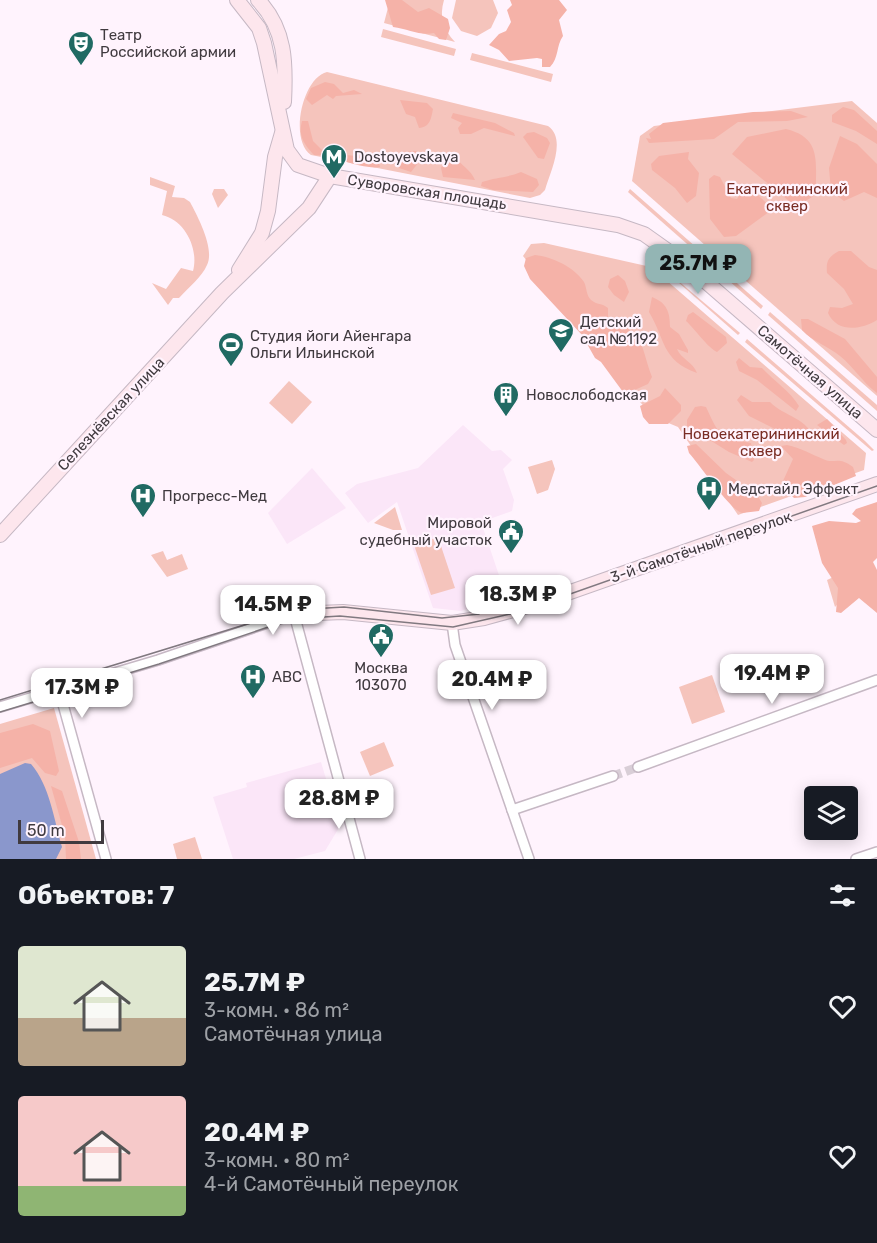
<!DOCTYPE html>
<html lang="ru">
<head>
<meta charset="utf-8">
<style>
	body { margin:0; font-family:Rubik,sans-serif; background:#20242c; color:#f1f3f6; height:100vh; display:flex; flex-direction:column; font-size:22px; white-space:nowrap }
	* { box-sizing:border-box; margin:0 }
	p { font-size:20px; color:#9ea1a6 }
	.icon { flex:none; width:33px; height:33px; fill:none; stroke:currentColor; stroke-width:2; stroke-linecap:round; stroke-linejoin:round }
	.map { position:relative; height:859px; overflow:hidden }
	.side { display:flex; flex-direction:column; background:#171b24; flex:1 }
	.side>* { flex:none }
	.buttons { position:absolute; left:804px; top:786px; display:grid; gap:12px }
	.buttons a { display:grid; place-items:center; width:54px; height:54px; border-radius:6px; background:#171b24; box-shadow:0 3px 15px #0003; font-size:30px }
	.scale { position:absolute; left:18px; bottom:15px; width:86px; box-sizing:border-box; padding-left:6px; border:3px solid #403a3f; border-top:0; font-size:16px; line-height:21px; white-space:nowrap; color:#403a3f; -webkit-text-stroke:4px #fff3fd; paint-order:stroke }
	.price { position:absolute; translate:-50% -51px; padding:0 14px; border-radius:12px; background:#fff; color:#222; font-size:20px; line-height:39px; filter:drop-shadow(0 2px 3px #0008) }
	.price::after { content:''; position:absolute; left:50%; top:36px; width:18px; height:14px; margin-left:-9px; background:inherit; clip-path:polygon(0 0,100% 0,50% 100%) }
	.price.on { background:#93b5b4; color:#111 }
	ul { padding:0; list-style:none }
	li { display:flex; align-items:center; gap:18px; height:150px; padding:0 18px }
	li span { display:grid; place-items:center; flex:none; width:168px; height:120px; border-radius:6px; color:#555 }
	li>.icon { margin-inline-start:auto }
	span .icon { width:72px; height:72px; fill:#fffc; stroke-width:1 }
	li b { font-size:26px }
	h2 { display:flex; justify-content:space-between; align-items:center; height:72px; padding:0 18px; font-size:26px }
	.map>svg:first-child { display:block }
	.built { fill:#fbe6f8 }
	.green { fill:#f5c4bc }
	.forest { fill:#f5b2a8 }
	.water { fill:#8a97cc }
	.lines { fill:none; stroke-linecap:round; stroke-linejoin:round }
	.street-tunnel { stroke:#d9ced7; stroke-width:9; stroke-dasharray:9 4.5; stroke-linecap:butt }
	.street-casing { stroke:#c6b8c4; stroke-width:12 }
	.secondary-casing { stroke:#c6b8c4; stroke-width:16 }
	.street { stroke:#fff; stroke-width:9 }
	.secondary { stroke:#fde6ed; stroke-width:14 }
	.tram { stroke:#817980; stroke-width:1.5 }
	.labels { text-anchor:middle; stroke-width:4.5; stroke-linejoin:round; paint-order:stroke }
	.poi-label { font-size:15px; fill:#403a3f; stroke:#fff3fd; text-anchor:start }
	.park-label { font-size:15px; fill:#7a2d25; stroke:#fff3fd }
	.street-label { font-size:15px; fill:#403a3f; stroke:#fff3fd }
</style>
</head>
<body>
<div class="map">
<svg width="877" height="859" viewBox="0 0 877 859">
	<rect width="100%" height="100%" fill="#fff3fd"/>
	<g class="built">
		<polygon points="463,425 492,451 501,450 512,460 503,469 514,500 512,511 481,522 506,596 461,611 433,608 397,502 368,523 345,493 357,484 418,468"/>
		<polygon points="312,468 346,508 287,544 268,513"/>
		<polygon points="321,762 340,826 325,851 294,859 233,859 213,797 247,787 246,783"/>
	</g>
	<g class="green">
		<path d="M 390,0 L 444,0 C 439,17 443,29 455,42 L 384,23 Z"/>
		<polygon points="456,0 493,0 498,13 491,28 477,36 461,31 452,18"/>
		<polygon points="383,29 456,49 454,56 381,37"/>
		<polygon points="472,53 553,74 551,82 470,60"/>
		<path d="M 327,72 L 548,126 C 567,139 550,172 545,190 L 540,195 L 530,198 L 311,155 C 289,140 302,78 327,72 Z"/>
		<polygon points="852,101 877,123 877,396 632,181 640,136 654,126"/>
		<path d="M 150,177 L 175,186 L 172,197 L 184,198 L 190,202 C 198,217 215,249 207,265 C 202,277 188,288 179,298 L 173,298 L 168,305 L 152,283 L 166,289 L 181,268 L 193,271 C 199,249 185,220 162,215 L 167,191 L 150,185 Z"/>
		<polygon points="214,189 224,189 228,195 218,208 212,194"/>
		<polygon points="630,189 763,306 761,309 628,192"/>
		<polygon points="544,243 651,267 866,453 864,470 738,515 678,427 654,417 639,401 523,256 531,244"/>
		<polygon points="644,252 740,333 738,335"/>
		<polygon points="770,312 877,405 877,411 768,315"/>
		<polygon points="747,339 865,441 874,450 872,451 745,342"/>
		<polygon points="289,381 312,402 292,424 269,403"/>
		<polygon points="552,460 555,469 548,490 537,494 528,467"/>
		<polygon points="395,507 402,530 393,530 374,523"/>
		<polygon points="438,537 455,588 431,595 414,545"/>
		<polygon points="163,551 167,560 182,554 188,569 167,577 151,555"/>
		<polygon points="842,573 848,592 835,607 827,580"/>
		<polygon points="483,581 488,598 472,605 467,587"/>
		<polygon points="712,675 725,712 692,724 679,687"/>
		<polygon points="54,708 96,859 0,859 0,724"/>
		<polygon points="384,742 394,766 370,776 360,752"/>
		<polygon points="195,837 202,859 177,859 173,844"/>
	</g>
	<g class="forest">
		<path d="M 385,0 L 402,0 L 418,12 L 429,8 L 448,19 L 450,28 L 446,40 L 439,39 L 434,33 C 420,36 408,29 393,27 Z"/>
		<path d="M 510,0 L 559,0 L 567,10 L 559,20 L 563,36 C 556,46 559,58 550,67 L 542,67 L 542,59 L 537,58 L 509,61 L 499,50 L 489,45 L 499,34 L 506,31 L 511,22 L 507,10 L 512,5 Z"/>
		<polygon points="325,82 334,84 343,93 354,90 362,94 336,96 333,99 327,95 312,105 306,99 311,88"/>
		<path d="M 400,100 L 427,103 L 433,109 C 431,119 430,127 419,128 L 415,117 L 406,114 Z"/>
		<polygon points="843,107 854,110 877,131 877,144 856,131 832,122 832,115"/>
		<polygon points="791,111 808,117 787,121 738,122 714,139 649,143 646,138 651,139 649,134 663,123 753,112"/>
		<polygon points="453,113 495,123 514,133 515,136 484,128 471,134 460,134 458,128 462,123 451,118"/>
		<path d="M 302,121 L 308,121 L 313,141 L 324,152 L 378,159 L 380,167 C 362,170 332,155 314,155 C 304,144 298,136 302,121 Z"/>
		<path d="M 786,129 C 823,138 815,163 816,194 C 808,200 800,206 789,201 L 732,154 L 747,137 Z"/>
		<polygon points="534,132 547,138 550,143 544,159 538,158 523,137 527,133"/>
		<polygon points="840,136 857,144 877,164 877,198 864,192 844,201 831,191 829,168"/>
		<polygon points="416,151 419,162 411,172 399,168 404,152"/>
		<polygon points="689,152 688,159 699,173 696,196 687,203 675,188 652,170 651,164 659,156"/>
		<path d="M 446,157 L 455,157 C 461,165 471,170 475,180 L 443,177 L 441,168 Z"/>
		<path d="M 521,172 L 537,179 L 539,185 L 533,192 L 493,190 L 481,186 L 482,182 C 496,177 507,178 521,172 Z"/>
		<polygon points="714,175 720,177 731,198 737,199 743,189 750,188 773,209 736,236 724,237 710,219 709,179"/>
		<path d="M 839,251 L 851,251 L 869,267 L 877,270 L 877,320 C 861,330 837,333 828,313 L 830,307 L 842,308 L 853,304 L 844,289 L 827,273 C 826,261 828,257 839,251 Z"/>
		<path d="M 535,255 C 552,257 573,266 584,282 C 587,288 586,295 591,300 C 597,305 602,303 608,308 L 608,319 C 646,333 640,345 652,377 L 648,384 L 628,393 L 623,392 L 601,362 L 595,358 L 582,335 L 530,279 L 524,266 L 526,258 Z"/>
		<polygon points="618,275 625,281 629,292 624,302 614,295 608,287 610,279"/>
		<path d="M 652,297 C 667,303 670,312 670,327 L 679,334 L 688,350 L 688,353 L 677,349 C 681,359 693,362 697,373 C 661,360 666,340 649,312 Z"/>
		<path d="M 693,312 L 726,337 L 727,343 L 717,352 C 708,348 695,329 686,321 L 688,315 Z"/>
		<path d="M 801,319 L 808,319 L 845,339 L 877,377 L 877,393 C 862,382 854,367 840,356 C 828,346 813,342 802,330 Z"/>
		<path d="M 739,358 L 750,367 L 762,368 C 774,381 791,392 799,406 L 796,411 L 757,380 L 739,371 L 736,362 Z"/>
		<polygon points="665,388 681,405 681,411 668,424 649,424 643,417 640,406 660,396"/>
		<path d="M 741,395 L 752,402 L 770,402 C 783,416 811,419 813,440 L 783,433 L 749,416 L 737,400 Z"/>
		<path d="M 701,406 L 706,407 C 720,437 719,437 751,443 L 754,460 L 752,462 L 729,452 L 687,426 L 687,420 L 695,407 Z"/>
		<polygon points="827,419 846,440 847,443 844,445 817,425"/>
		<path d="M 696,444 L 726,473 L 757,495 L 762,503 L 759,511 L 742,513 C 730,510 700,465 689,453 L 687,446 Z"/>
		<path d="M 787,445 C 801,448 811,454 823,459 C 835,465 837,455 853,467 L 856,476 L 805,497 L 794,498 L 786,490 L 783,481 L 793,459 L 781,446 Z"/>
		<polygon points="877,502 877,558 873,562 877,570 877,613 859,598 841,613 836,612 838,588 822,563 812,526 829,521 856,523 861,521 852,514 856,509"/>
		<polygon points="33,724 50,731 59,771 56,776 45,773 32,758 0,768 0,733"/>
		<polygon points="51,786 62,791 79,842 81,859 66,859 65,836"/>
	</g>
	<path class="water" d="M 25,763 L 31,764 C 50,786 54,820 62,847 L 56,859 L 0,859 L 0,774 Z"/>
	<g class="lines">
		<polyline class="street-tunnel" points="613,776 638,767"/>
		<defs>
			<g id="street">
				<polyline points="452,623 455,645 529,859"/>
				<polyline points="59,690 106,859"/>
				<polyline points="0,707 158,660 294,614 360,859"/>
				<polyline points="638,767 877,680"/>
				<polyline points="512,810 613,776"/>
				<polyline points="856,859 877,852"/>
			</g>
			<g id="secondary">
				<polyline points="237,0 259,28 264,43 287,150 298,165 330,176 618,225 644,234 682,261 877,430"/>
				<path d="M 258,0 C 286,29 286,64 284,102"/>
				<polyline points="239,270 262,233 268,211 275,157 282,133"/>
				<polyline points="0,535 222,293 309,208 330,176"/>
				<polyline points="294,614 343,612 452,623 484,618 542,602 877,484"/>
			</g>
		</defs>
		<use href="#street" class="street-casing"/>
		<use href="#secondary" class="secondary-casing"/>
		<use href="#street" class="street"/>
		<use href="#secondary" class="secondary"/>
		<g class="tram">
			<polyline points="0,700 293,610 344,607 442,618 479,614"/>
			<polyline points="0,712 159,664 292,619 340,616 453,627 519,612 877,486"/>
		</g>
	</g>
	<defs>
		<symbol id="theatre-pin" viewBox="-11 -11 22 30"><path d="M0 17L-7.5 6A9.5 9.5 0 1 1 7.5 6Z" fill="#206a63" stroke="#fff3fd"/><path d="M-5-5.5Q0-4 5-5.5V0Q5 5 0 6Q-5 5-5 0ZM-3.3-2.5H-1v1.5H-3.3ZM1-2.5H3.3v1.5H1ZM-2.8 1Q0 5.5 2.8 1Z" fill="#fff"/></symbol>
		<symbol id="metro-pin" viewBox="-11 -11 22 30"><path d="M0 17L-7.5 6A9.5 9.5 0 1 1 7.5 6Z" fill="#206a63" stroke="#fff3fd"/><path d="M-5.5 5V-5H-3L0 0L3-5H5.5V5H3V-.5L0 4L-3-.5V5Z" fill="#fff"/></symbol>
		<symbol id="school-pin" viewBox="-11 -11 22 30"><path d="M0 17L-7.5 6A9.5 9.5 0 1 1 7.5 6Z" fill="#206a63" stroke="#fff3fd"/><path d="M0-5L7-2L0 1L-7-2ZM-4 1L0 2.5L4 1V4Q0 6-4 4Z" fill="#fff"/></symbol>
		<symbol id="stadium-pin" viewBox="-11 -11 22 30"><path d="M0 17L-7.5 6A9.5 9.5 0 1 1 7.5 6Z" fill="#206a63" stroke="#fff3fd"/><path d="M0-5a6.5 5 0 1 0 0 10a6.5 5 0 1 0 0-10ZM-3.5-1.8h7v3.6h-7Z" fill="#fff"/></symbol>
		<symbol id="building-pin" viewBox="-11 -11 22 30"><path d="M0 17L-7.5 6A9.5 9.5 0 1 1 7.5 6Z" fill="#206a63" stroke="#fff3fd"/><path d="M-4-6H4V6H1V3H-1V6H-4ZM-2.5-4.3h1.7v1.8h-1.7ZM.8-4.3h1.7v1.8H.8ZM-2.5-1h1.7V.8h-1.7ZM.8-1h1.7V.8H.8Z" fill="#fff"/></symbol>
		<symbol id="hospital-pin" viewBox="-11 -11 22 30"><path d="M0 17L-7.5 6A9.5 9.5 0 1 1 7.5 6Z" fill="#206a63" stroke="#fff3fd"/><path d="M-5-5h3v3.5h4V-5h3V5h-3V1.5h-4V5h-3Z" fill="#fff"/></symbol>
		<symbol id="civic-pin" viewBox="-11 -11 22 30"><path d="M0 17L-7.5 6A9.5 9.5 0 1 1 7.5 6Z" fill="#206a63" stroke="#fff3fd"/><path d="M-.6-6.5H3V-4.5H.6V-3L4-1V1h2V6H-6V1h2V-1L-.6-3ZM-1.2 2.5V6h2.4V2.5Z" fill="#fff"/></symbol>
	</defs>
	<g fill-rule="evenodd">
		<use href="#theatre-pin" x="66" y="29" width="30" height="40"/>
		<use href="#metro-pin" x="319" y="142" width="30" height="40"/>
		<use href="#school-pin" x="546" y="316" width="30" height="40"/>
		<use href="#stadium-pin" x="216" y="330" width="30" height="40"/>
		<use href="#building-pin" x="491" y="380" width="30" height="40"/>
		<use href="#hospital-pin" x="694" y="474" width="30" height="40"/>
		<use href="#hospital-pin" x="128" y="481" width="30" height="40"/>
		<use href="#civic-pin" x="496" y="517" width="30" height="40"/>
		<use href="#civic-pin" x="366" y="621" width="30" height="40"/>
		<use href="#hospital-pin" x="238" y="662" width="30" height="40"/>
	</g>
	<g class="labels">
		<g class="poi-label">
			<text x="100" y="40">Театр<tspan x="100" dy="17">Российской армии</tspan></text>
			<text x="354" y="162">Dostoyevskaya</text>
			<text x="580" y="327">Детский<tspan x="580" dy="17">сад №1192</tspan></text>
			<text x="250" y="341">Студия йоги Айенгара<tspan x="250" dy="17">Ольги Ильинской</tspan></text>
			<text x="526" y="400">Новослободская</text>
			<text x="728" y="494">Медстайл Эффект</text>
			<text x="162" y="501">Прогресс-Мед</text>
			<text x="492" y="528" text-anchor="end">Мировой<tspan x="492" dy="17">судебный участок</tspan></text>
			<text x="381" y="673" text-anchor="middle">Москва<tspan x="381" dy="17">103070</tspan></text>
			<text x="272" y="682">ABC</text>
		</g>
		<g class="park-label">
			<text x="787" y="194">Екатерининский<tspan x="787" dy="17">сквер</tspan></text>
			<text x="761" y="439">Новоекатерининский<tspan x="761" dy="17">сквер</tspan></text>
		</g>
		<g class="street-label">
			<text transform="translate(427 192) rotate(9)" y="5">Суворовская площадь</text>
			<text transform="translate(810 372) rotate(41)" y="5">Самотёчная улица</text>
			<text transform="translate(111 414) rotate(-47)" y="5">Селезнёвская улица</text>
			<text transform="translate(701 547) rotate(-19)" y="5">3-й Самотёчный переулок</text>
		</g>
	</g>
</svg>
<div class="buttons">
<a><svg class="icon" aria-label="layers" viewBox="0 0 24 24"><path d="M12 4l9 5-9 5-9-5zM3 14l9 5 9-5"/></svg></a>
</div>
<div class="scale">50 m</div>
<b class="price on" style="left:698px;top:295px">25.7M ₽</b>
<b class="price" style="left:518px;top:626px">18.3M ₽</b>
<b class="price" style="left:273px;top:636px">14.5M ₽</b>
<b class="price" style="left:772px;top:705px">19.4M ₽</b>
<b class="price" style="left:492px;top:711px">20.4M ₽</b>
<b class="price" style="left:82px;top:719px">17.3M ₽</b>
<b class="price" style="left:339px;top:830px">28.8M ₽</b>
</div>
<section class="side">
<h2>Объектов: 7<svg class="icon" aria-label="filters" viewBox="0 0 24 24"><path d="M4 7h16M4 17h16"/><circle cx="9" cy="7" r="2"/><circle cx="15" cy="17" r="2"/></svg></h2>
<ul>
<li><span style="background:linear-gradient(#dfe7d0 60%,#b9a48a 0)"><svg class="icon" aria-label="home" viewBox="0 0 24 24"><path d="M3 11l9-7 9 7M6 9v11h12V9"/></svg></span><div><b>25.7M ₽</b><p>3-комн. · 86 m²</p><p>Самотёчная улица</p></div><svg class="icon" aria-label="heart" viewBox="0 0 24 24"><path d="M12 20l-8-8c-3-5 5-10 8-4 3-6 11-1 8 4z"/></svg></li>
<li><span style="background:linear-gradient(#f6c9c9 75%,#8fb573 0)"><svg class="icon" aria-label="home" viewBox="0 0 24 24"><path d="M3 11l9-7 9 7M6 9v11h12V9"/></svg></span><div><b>20.4M ₽</b><p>3-комн. · 80 m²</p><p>4-й Самотёчный переулок</p></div><svg class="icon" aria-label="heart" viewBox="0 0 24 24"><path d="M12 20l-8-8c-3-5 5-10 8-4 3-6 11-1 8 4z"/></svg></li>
</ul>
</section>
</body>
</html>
